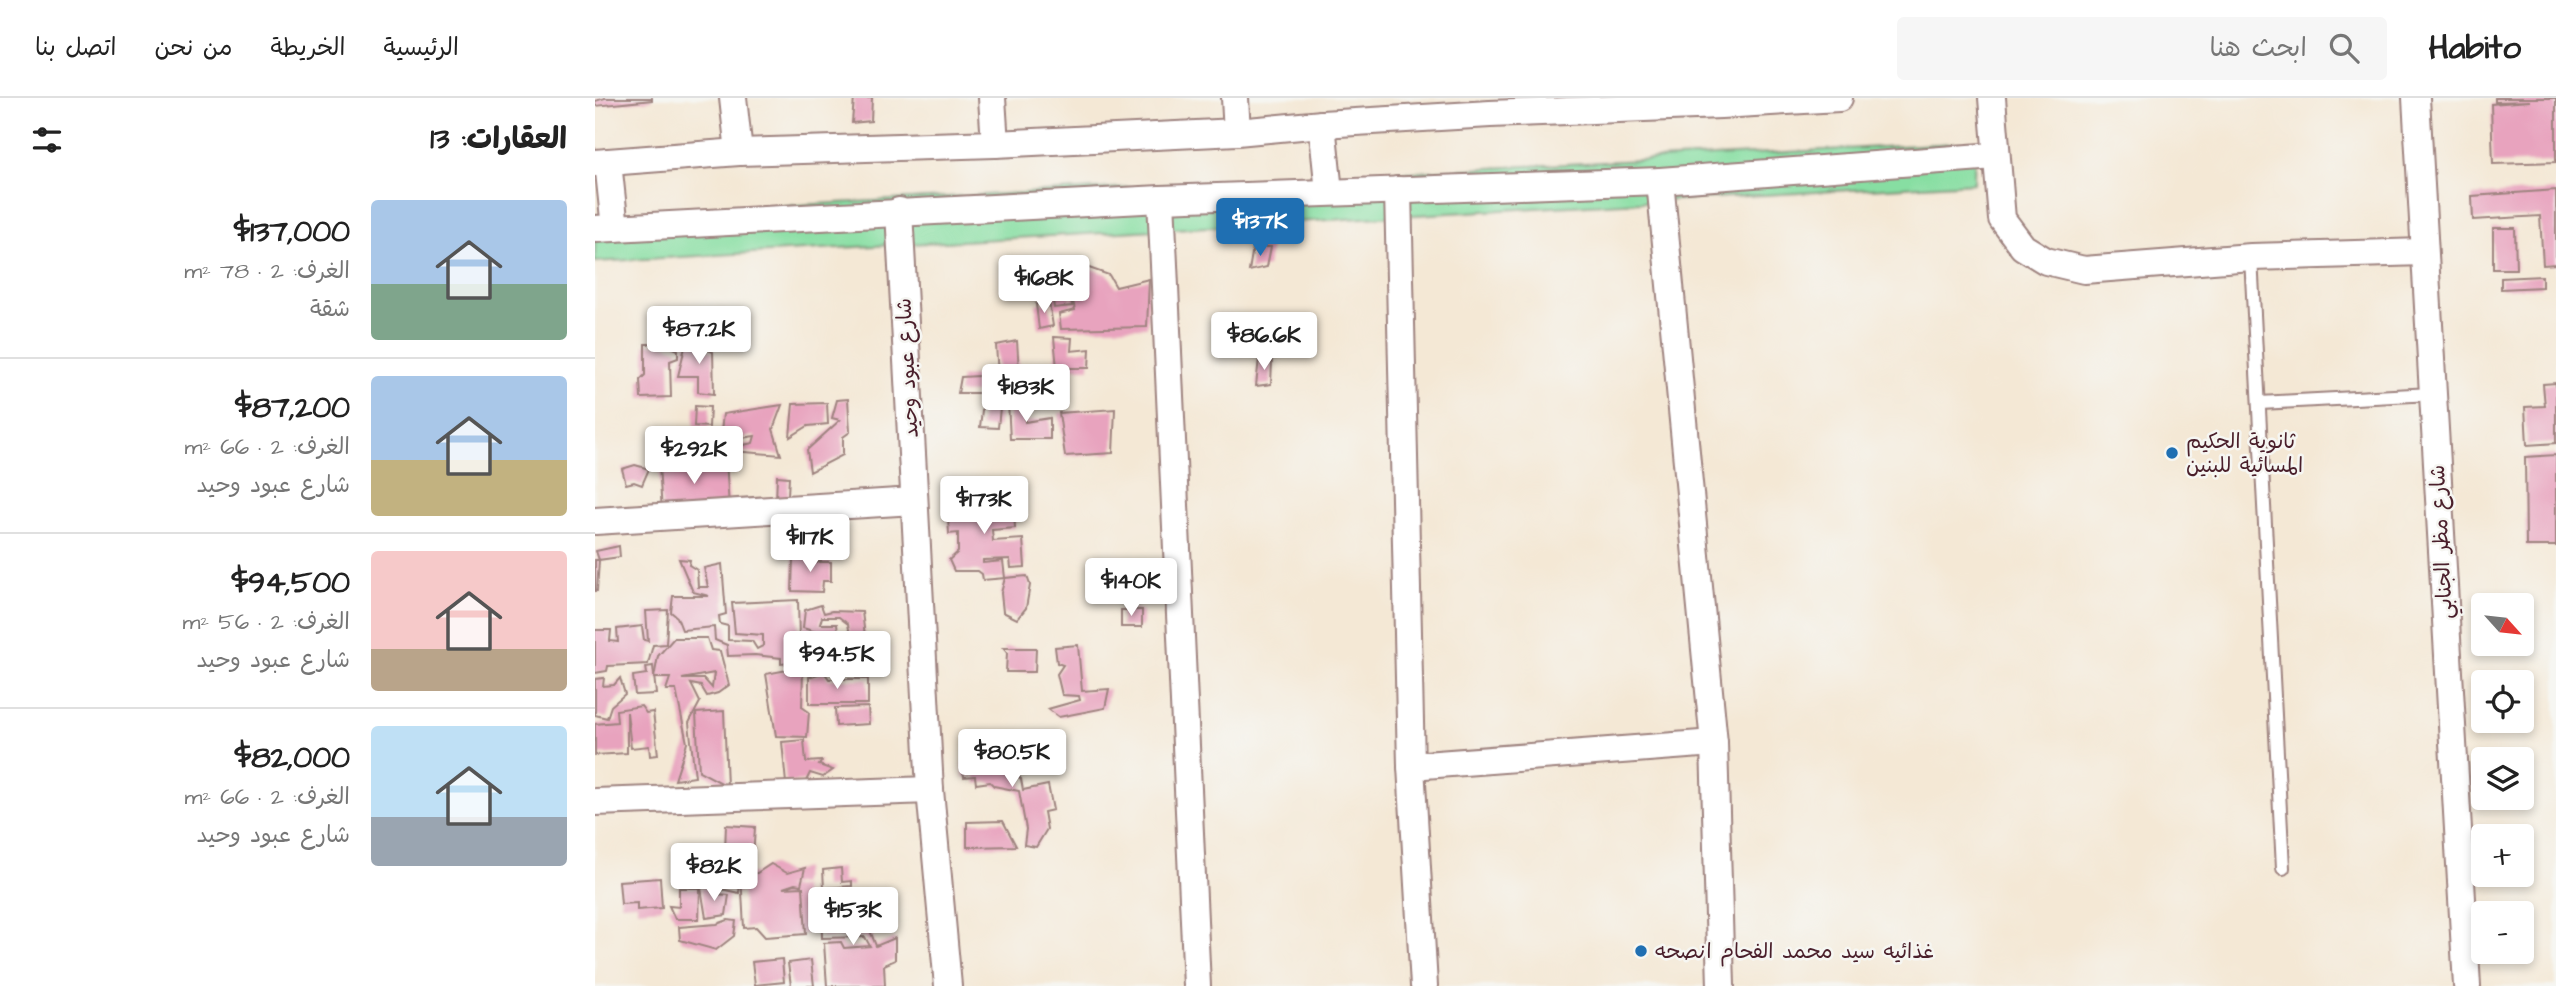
<!DOCTYPE html>
<html lang="ar">
<head>
<meta charset="utf-8">
<style>
	body { margin:0; font-family:"Architects Daughter","Playpen Sans Arabic",sans-serif; background:#f6f6f6; color:#222; direction:rtl; height:100vh; display:flex; flex-direction:column; font-size:26px; white-space:nowrap }
	* { box-sizing:border-box; margin:0 }
	p { font-size:23px; color:#767676 }
	.icon { flex:none; width:38px; height:38px; fill:none; stroke:currentColor; stroke-width:2; stroke-linecap:round; stroke-linejoin:round }
	.map { position:relative; flex:1; overflow:hidden; direction:ltr }
	.sheet { display:flex; flex-direction:column; background:#fff; width:595px }
	.sheet>* { flex:none }
	.needle { width:46px; rotate:117deg }
	.tools { position:absolute; left:1876px; top:495px; display:grid; gap:14px }
	.tools a { display:grid; place-items:center; width:63px; height:63px; border-radius:7px; background:#fff; box-shadow:0 4px 10px #0003; font-size:35px }
	.price { position:absolute; translate:-50% -60px; padding:0 16px; border-radius:7px; background:#fff; color:#222; font-size:23px; line-height:46px; filter:drop-shadow(0 2px 4px #0008) }
	.price::after { content:''; position:absolute; left:50%; top:42px; width:21px; height:16px; margin-left:-10px; background:inherit; clip-path:polygon(0 0,100% 0,50% 100%) }
	.price.on { background:#1f6fb2; color:#fff }
	ul { padding:0; list-style:none }
	li { display:flex; align-items:center; gap:21px; height:175px; padding:0 28px }
	li+li { border-top:2px solid #e0e0e0 }
	li span { display:grid; place-items:center; flex:none; width:196px; height:140px; border-radius:7px; color:#555 }
	li>.icon { margin-inline-start:auto }
	span .icon { width:84px; height:84px; fill:#fffc; stroke-width:1 }
	li b { font-size:30px }
	h2 { display:flex; justify-content:space-between; align-items:center; height:84px; padding:0 28px; font-size:30px }
	header { display:flex; align-items:center; gap:42px; box-sizing:border-box; height:98px; padding:0 35px; background:#fff; border-bottom:2px solid #e0e0e0 }
	header strong { font-size:33px }
	nav { display:flex; gap:38px; margin-inline-start:auto; font-size:24px }
	.search { width:490px; height:63px; background:#f6f6f6; display:flex; align-items:center; gap:18px; box-sizing:border-box; padding:0 24px; border-radius:7px; color:#767676; font-size:26px }
	main { display:flex; flex:1; min-height:0 }
	.map>svg:first-child { display:block }
	.green { fill:#87dea2; stroke:#687e66; stroke-width:2 }
	.building { fill:#e8a3be; fill-rule:evenodd }
	.lines { fill:none; stroke-linecap:round; stroke-linejoin:round }
	.service-casing { stroke:#9f8480; stroke-width:16 }
	.minor-casing { stroke:#9f8480; stroke-width:30 }
	.service { stroke:#fff; stroke-width:12 }
	.minor { stroke:#fff; stroke-width:26 }
	.poi-dot { fill:#1f6fb2; stroke:#f6f6f2; stroke-width:2.5 }
	.labels { text-anchor:middle; stroke-width:5; stroke-linejoin:round; paint-order:stroke }
	.street-label { font-size:21px; fill:#4a1f2b; stroke:#f6f6f2 }
	.poi-label { font-size:21px; fill:#4a1f2b; stroke:#f6f6f2; text-anchor:start }
</style>
</head>
<body>
<header>
<strong>Habito</strong>
<div class="search"><svg class="icon" aria-label="search" viewBox="0 0 24 24"><circle cx="10" cy="10" r="6"/><path d="M15 15l6 6"/></svg>ابحث هنا</div>
<nav><a>الرئيسية</a><a>الخريطة</a><a>من نحن</a><a>اتصل بنا</a></nav>
</header>
<main>
<div class="map">
<svg width="1961" height="888" viewBox="0 0 1961 888">
	<rect width="100%" height="100%" fill="#f6f6f2"/>
	<filter id="ink" filterUnits="userSpaceOnUse"><feTurbulence type="fractalNoise" baseFrequency=".0143" numOctaves="2"/><feDisplacementMap in="SourceGraphic" scale="14" xChannelSelector="R" yChannelSelector="G"/><feConvolveMatrix kernelMatrix="1 2 1 2 8 2 1 2 1" color-interpolation-filters="sRGB"/></filter>
	<filter id="wash" filterUnits="userSpaceOnUse"><feTurbulence type="fractalNoise" baseFrequency=".00686" numOctaves="4" result="noise"/><feDisplacementMap in="SourceGraphic" scale="28" xChannelSelector="R" yChannelSelector="G"/><feGaussianBlur stdDeviation="1.57" result="paint"/><feColorMatrix in="noise" values="0 0 0 0 0 0 0 0 0 0 0 0 0 0 0 0 0 1.4 0 .05"/><feComposite in="paint" operator="in"/></filter>
	<g filter="url(#wash)">
		<rect width="100%" height="100%" fill="#f4e8d5"/>
		<polygon class="green" points="1380,44 1379,85 0,164 0,118"/>
		<g id="blocks">
			<g class="building">
				<polygon points="10,0 57,0 57,2 0,8 0,3"/>
				<polygon points="259,0 277,0 276,23 257,25"/>
				<polygon points="1900,0 1961,0 1961,64 1898,66 1896,6 1935,3 1900,4"/>
				<polygon points="1961,92 1961,166 1948,167 1945,118 1878,122 1877,98"/>
				<polygon points="1898,130 1920,130 1921,171 1898,171"/>
				<polygon points="658,149 676,149 672,169 654,173"/>
				<polygon points="494,170 514,177 521,189 554,181 552,229 466,231 464,216 480,212 474,185 477,208 459,210 455,182 473,180"/>
				<polygon points="1947,178 1947,189 1906,191 1906,180"/>
				<polygon points="454,204 458,228 444,231 441,206"/>
				<polygon points="72,214 89,214 89,229 72,230"/>
				<polygon points="627,217 637,217 633,234 624,237"/>
				<polygon points="459,239 477,240 476,253 495,251 494,270 462,270"/>
				<polygon points="422,243 424,273 405,277 452,275 449,294 406,299 403,330 385,329 389,295 363,295 366,279 403,277 401,247"/>
				<polygon points="91,245 112,247 111,251 118,254 119,296 103,294 103,278 83,278"/>
				<polygon points="50,246 70,246 83,252 83,260 75,263 76,299 46,300 45,282 50,277"/>
				<polygon points="664,260 677,263 676,286 661,288"/>
				<polygon points="1961,285 1961,345 1932,347 1930,309 1950,308 1948,286"/>
				<polygon points="253,301 255,334 248,339 248,357 215,374 212,352 245,322 237,320 242,302"/>
				<polygon points="430,303 430,324 455,320 455,341 415,341 413,304"/>
				<polygon points="232,305 233,326 213,328 195,339 198,306"/>
				<polygon points="187,307 178,331 186,357 125,352 158,345 160,338 125,343 128,316"/>
				<polygon points="100,308 115,309 114,329 99,328"/>
				<polygon points="520,311 518,355 470,358 464,315"/>
				<polygon points="1961,357 1961,448 1931,448 1930,359"/>
				<polygon points="131,362 134,410 67,414 64,367"/>
				<polygon points="40,367 54,371 47,387 39,384 31,386 27,371"/>
				<polygon points="182,378 194,379 193,397 201,400 181,403"/>
				<polygon points="418,400 420,430 397,432 398,443 428,441 430,469 416,470 415,461 388,462 388,465 408,463 410,480 388,482 387,476 383,473 359,473 354,462 363,454 363,435 354,436 352,403"/>
				<polygon points="24,448 25,459 4,462 2,493 0,493 0,462 4,462 1,453"/>
				<polygon points="216,453 221,464 236,464 236,483 228,483 227,494 197,493 198,460"/>
				<polygon points="84,461 95,462 94,467 102,472 103,489 113,489 109,470 127,466 131,516 124,518 125,526 133,528 133,542 157,543 162,551 168,548 168,537 140,535 137,505 203,502 204,540 207,547 216,545 221,534 208,530 210,512 226,507 229,515 237,513 267,514 271,546 282,551 281,560 259,559 253,526 244,519 227,519 225,526 242,526 246,566 208,571 207,609 214,614 212,639 181,638 171,576 203,570 204,564 186,566 186,560 160,557 133,558 132,547 120,542 119,529 87,532 82,519 76,514 78,498 114,498 98,494"/>
				<polygon points="432,478 435,487 431,510 422,521 408,514 406,495 410,480"/>
				<polygon points="73,512 71,546 58,547 53,566 13,568 12,573 0,575 0,532 16,532 15,543 23,544 22,531 47,528 49,542 53,543 51,513"/>
				<rect x="526" y="512" width="21" height="17"/>
				<path d="M 79,540 L 112,540 L 116,552 L 125,553 L 134,587 L 123,595 L 112,598 L 106,588 L 96,586 L 105,604 L 94,625 L 100,679 L 80,682 L 92,645 L 81,592 L 71,592 L 75,580 L 59,580 L 63,558 ZM 119,575 L 117,590 L 109,581 L 87,581 Z"/>
				<polygon points="483,547 487,593 514,591 510,610 464,619 453,611 485,602 484,598 467,597 462,576 468,567 462,565 460,549"/>
				<polygon points="408,550 441,550 440,574 411,574 412,555"/>
				<polygon points="58,568 61,596 40,597 38,578 52,576 51,569"/>
				<polygon points="229,574 234,581 273,581 273,606 214,606 214,579"/>
				<polygon points="9,580 8,588 19,587 25,580 30,596 16,608 12,620 0,617 0,581"/>
				<polygon points="46,608 51,615 58,614 63,657 55,658 54,648 36,650 32,614 32,655 0,657 0,626 22,624 21,612"/>
				<polygon points="273,609 274,626 241,628 240,610"/>
				<polygon points="129,613 132,688 104,673 101,615"/>
				<polygon points="209,642 211,664 227,663 224,667 238,672 228,679 215,675 211,683 191,685 187,644"/>
				<polygon points="383,650 412,650 400,655 398,660 419,659 421,676 426,681 428,692 453,687 458,712 449,714 452,731 441,749 429,747 431,731 424,693 399,688 395,684 381,686 380,678 369,679 367,665 378,660"/>
				<polygon points="408,723 421,748 372,749 372,724"/>
				<polygon points="131,727 160,729 158,761 144,770 146,776 144,795 126,791 121,785 129,780"/>
				<polygon points="176,766 192,775 210,770 206,787 200,786 188,790 208,789 211,836 170,839 161,829 149,830 146,776 162,775"/>
				<polygon points="246,770 247,784 257,783 257,788 229,790 228,772"/>
				<polygon points="65,780 67,810 42,812 42,805 26,806 24,783"/>
				<polygon points="119,788 120,796 134,797 131,817 111,820 106,790"/>
				<polygon points="84,790 105,790 104,821 80,821 74,808 84,809"/>
				<polygon points="261,800 261,819 281,818 276,835 281,848 300,840 300,862 289,867 290,888 232,888 229,845 246,844 249,850 275,848 270,839 227,840 226,801"/>
				<polygon points="133,822 141,823 139,838 121,852 85,842 84,829 122,826"/>
				<polygon points="187,861 189,884 160,887 157,864"/>
				<polygon points="216,862 219,888 196,888 193,865"/>
			</g>
		</g>
	</g>
	<g filter="url(#ink)">
		<use href="#blocks" fill-opacity="0" stroke="#9f8480" stroke-width="2"/>
		<g class="lines">
			<defs>
				<g id="service">
					<polyline points="1656,159 1688,770"/>
					<polyline points="1665,305 1837,296"/>
				</g>
				<g id="minor">
					<polyline points="138,0 144,54"/>
					<polyline points="397,0 400,46"/>
					<polyline points="640,0 642,34"/>
					<polyline points="1397,0 1407,121 1428,149 1451,163 1489,172 1656,159 1829,154"/>
					<polyline points="1821,0 1872,888"/>
					<polyline points="727,26 734,94"/>
					<polyline points="13,64 20,130"/>
					<polyline points="0,65 144,54 400,46 642,34 727,26 895,16 1126,7 1244,0"/>
					<polyline points="1065,83 1119,645 1126,888"/>
					<polyline points="803,92 816,668 829,888"/>
					<polyline points="566,101 602,888"/>
					<polyline points="304,113 335,692 353,888"/>
					<polyline points="0,131 566,101 1065,83 1400,58"/>
					<polyline points="0,423 319,403"/>
					<polyline points="816,668 1119,645"/>
					<polyline points="0,704 335,692"/>
				</g>
			</defs>
			<use href="#service" class="service-casing"/>
			<use href="#minor" class="minor-casing"/>
			<use href="#service" class="service"/>
			<use href="#minor" class="minor"/>
		</g>
	</g>
	<g class="poi-dot">
		<circle cx="1577" cy="355" r="7"/>
		<circle cx="1046" cy="853" r="7"/>
	</g>
	<g class="labels">
		<g class="street-label">
			<text transform="translate(312 270) rotate(-93)" y="7">شارع عبود وحيد</text>
			<text transform="translate(1846 444) rotate(-93)" y="7">شارع مظر الجنابي</text>
		</g>
		<g class="poi-label">
			<text x="1591" y="350">ثانوية الحكيم<tspan x="1591" dy="24">المسائية للبنين</tspan></text>
			<text x="1060" y="860">غذائيه سيد محمد الفحام انصحه</text>
		</g>
	</g>
</svg>
<div class="tools">
<a><svg class="needle" viewBox="-14 -14 28 28"><path d="M0-13l5 13h-10z" fill="#e53935"/><path d="M0 13l5-13h-10z" fill="#767676"/></svg></a>
<a><svg class="icon" aria-label="locate" viewBox="0 0 24 24"><circle cx="12" cy="12" r="6"/><path d="M12 2v4M12 18v4M2 12h4M18 12h4"/></svg></a>
<a><svg class="icon" aria-label="layers" viewBox="0 0 24 24"><path d="M12 4l9 5-9 5-9-5zM3 14l9 5 9-5"/></svg></a>
<a>+</a>
<a>−</a>
</div>
<b class="price on" style="left:665px;top:160px">$137K</b>
<b class="price" style="left:449px;top:217px">$168K</b>
<b class="price" style="left:104px;top:268px">$87.2K</b>
<b class="price" style="left:669px;top:274px">$86.6K</b>
<b class="price" style="left:431px;top:326px">$183K</b>
<b class="price" style="left:99px;top:388px">$292K</b>
<b class="price" style="left:389px;top:438px">$173K</b>
<b class="price" style="left:215px;top:476px">$117K</b>
<b class="price" style="left:536px;top:520px">$140K</b>
<b class="price" style="left:242px;top:593px">$94.5K</b>
<b class="price" style="left:417px;top:691px">$80.5K</b>
<b class="price" style="left:119px;top:805px">$82K</b>
<b class="price" style="left:258px;top:849px">$153K</b>
</div>
<section class="sheet">
<h2>العقارات: 13<svg class="icon" aria-label="filters" viewBox="0 0 24 24"><path d="M4 7h16M4 17h16"/><circle cx="9" cy="7" r="2"/><circle cx="15" cy="17" r="2"/></svg></h2>
<ul>
<li><span style="background:linear-gradient(#a9c7e8 60%,#7fa58c 0)"><svg class="icon" aria-label="home" viewBox="0 0 24 24"><path d="M3 11l9-7 9 7M6 9v11h12V9"/></svg></span><div><b>$137,000</b><p>الغرف: 2 · 78 m²</p><p>شقة</p></div></li>
<li><span style="background:linear-gradient(#a9c7e8 60%,#c2b280 0)"><svg class="icon" aria-label="home" viewBox="0 0 24 24"><path d="M3 11l9-7 9 7M6 9v11h12V9"/></svg></span><div><b>$87,200</b><p>الغرف: 2 · 66 m²</p><p>شارع عبود وحيد</p></div></li>
<li><span style="background:linear-gradient(#f6c9c9 70%,#b9a48a 0)"><svg class="icon" aria-label="home" viewBox="0 0 24 24"><path d="M3 11l9-7 9 7M6 9v11h12V9"/></svg></span><div><b>$94,500</b><p>الغرف: 2 · 56 m²</p><p>شارع عبود وحيد</p></div></li>
<li><span style="background:linear-gradient(#bfe0f5 65%,#9aa5b1 0)"><svg class="icon" aria-label="home" viewBox="0 0 24 24"><path d="M3 11l9-7 9 7M6 9v11h12V9"/></svg></span><div><b>$82,000</b><p>الغرف: 2 · 66 m²</p><p>شارع عبود وحيد</p></div></li>
</ul>
</section>
</main>
</body>
</html>
